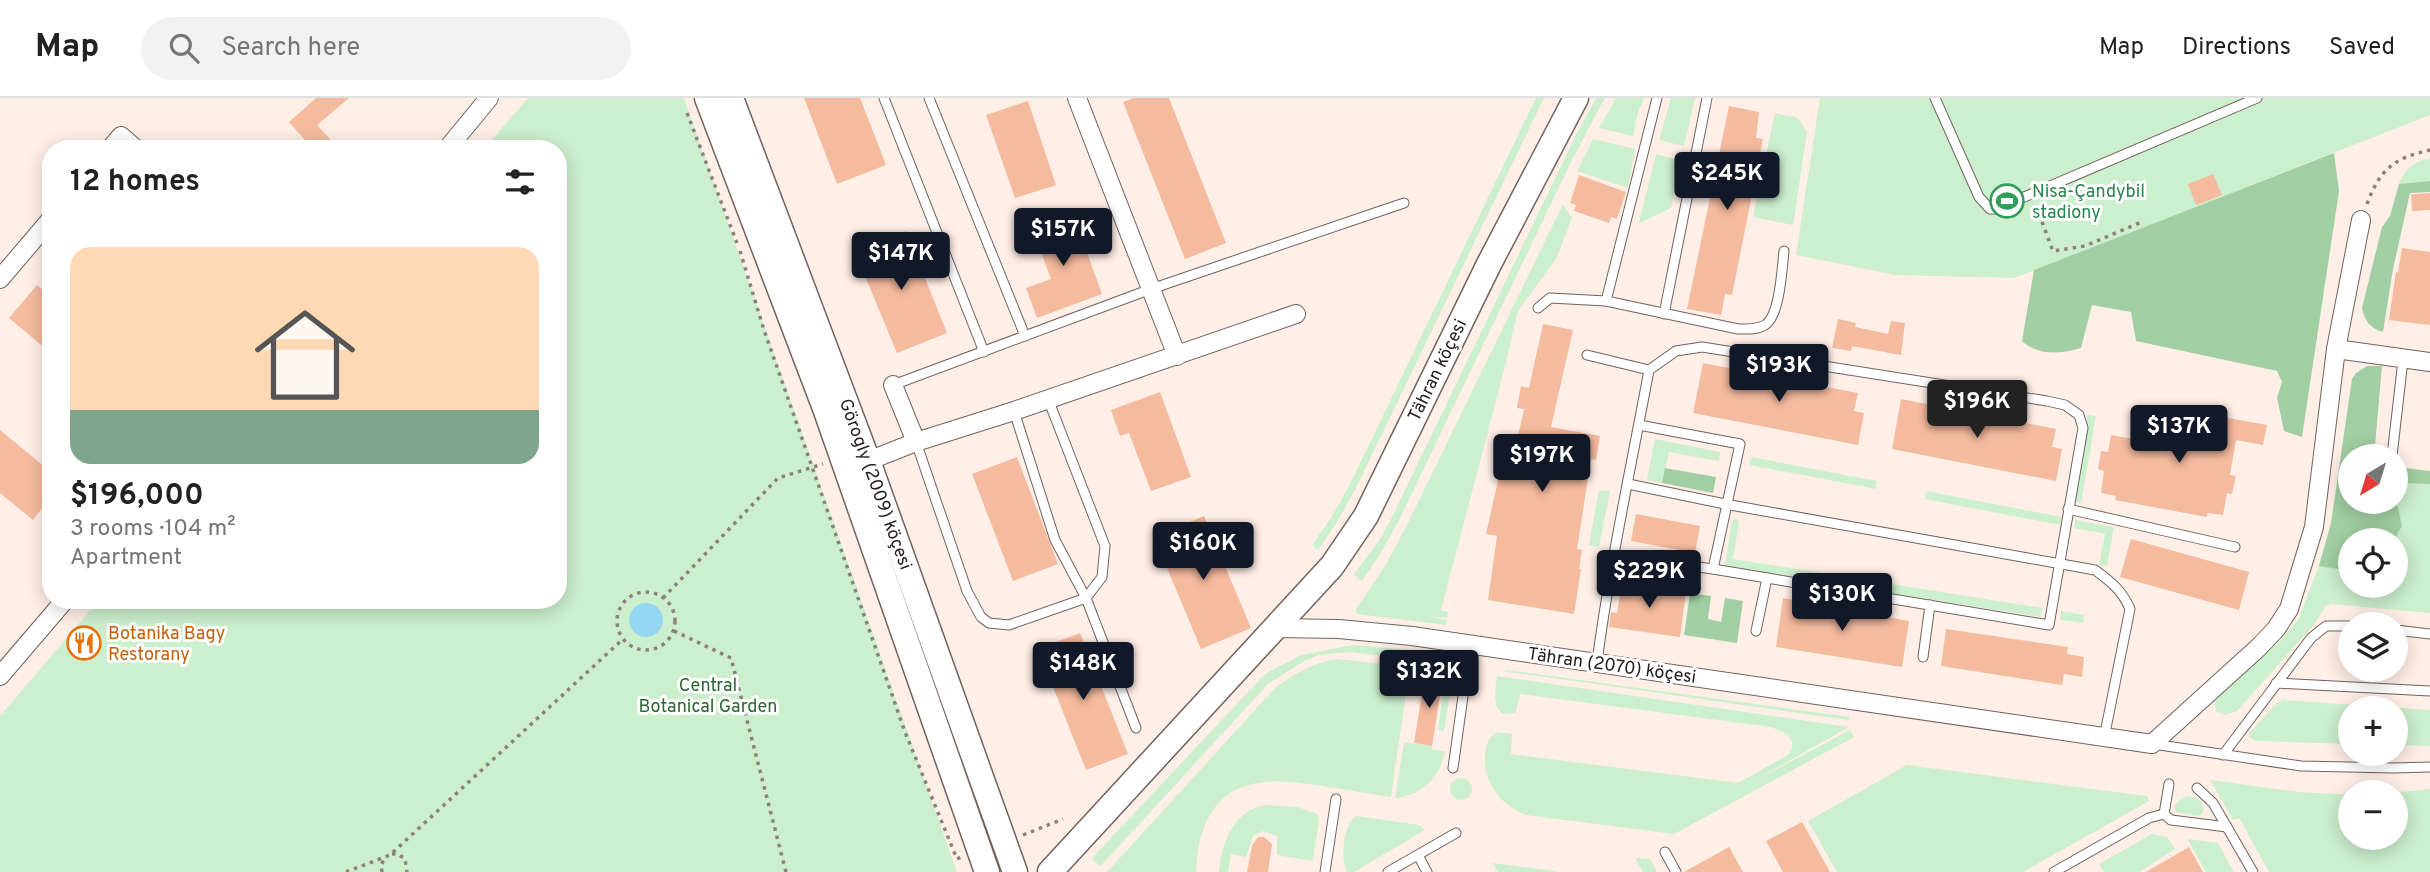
<!DOCTYPE html>
<html lang="en">
<head>
<meta charset="utf-8">
<style>
	body { margin:0; font-family:Overpass,sans-serif; background:#f2f2f2; color:#222; height:100vh; display:flex; flex-direction:column; font-size:26px; white-space:nowrap }
	* { box-sizing:border-box; margin:0 }
	p { font-size:23px; color:#767676 }
	.icon { flex:none; width:38px; height:38px; fill:none; stroke:currentColor; stroke-width:2; stroke-linecap:round; stroke-linejoin:round }
	.map { position:relative; flex:1; overflow:hidden }
	.panel { position:absolute; left:42px; top:42px; width:525px; height:469px; display:flex; flex-direction:column; background:#fff; border-radius:28px; box-shadow:0 4px 18px #0003 }
	.panel>* { flex:none }
	.needle { width:46px; rotate:218deg }
	.tools { position:absolute; left:2338px; top:346px; display:grid; gap:14px }
	.tools a { display:grid; place-items:center; width:70px; height:70px; border-radius:50%; background:#fff; box-shadow:0 4px 18px #0003; font-size:35px }
	.price { position:absolute; translate:-50% -60px; padding:0 16px; border-radius:7px; background:#111827; color:#fff; font-size:23px; line-height:46px; filter:drop-shadow(0 2px 4px #0008) }
	.price::after { content:''; position:absolute; left:50%; top:42px; width:21px; height:16px; margin-left:-10px; background:inherit; clip-path:polygon(0 0,100% 0,50% 100%) }
	.price.active { background:#222; color:#fff }
	ul { padding:0; list-style:none }
	li { display:grid; align-content:center; gap:14px; height:371px; padding:0 28px }
	li span { display:grid; place-items:center; height:217px; border-radius:21px; color:#555 }
	li>.icon { margin-inline-start:auto }
	span .icon { width:126px; height:126px; fill:#fffc; stroke-width:1 }
	li b { font-size:30px }
	h2 { display:flex; justify-content:space-between; align-items:center; height:84px; padding:0 28px; font-size:30px }
	header { display:flex; align-items:center; gap:42px; box-sizing:border-box; height:98px; padding:0 35px; background:#fff; border-bottom:2px solid #e0e0e0 }
	header strong { font-size:33px }
	nav { display:flex; gap:38px; margin-inline-start:auto; font-size:24px }
	.search { width:490px; height:63px; background:#f2f2f2; display:flex; align-items:center; gap:18px; box-sizing:border-box; padding:0 24px; border-radius:38px; color:#767676; font-size:26px }
	.map>svg:first-child { display:block }
	.green { fill:#ccefcd }
	.forest { fill:#a1cfa3 }
	.water { fill:#95d7f3 }
	.building { fill:#f5bb9f }
	.lines { fill:none; stroke-linecap:round; stroke-linejoin:round }
	.lane-casing { stroke:#71635d; stroke-width:11 }
	.street-casing { stroke:#71635d; stroke-width:20 }
	.secondary-casing { stroke:#71635d; stroke-width:27 }
	.path { stroke:#8d827d; stroke-width:3.5; stroke-dasharray:3.5 5; stroke-linecap:butt }
	.lane { stroke:#fff; stroke-width:9 }
	.street { stroke:#fff; stroke-width:18 }
	.secondary { stroke:#fff; stroke-width:24 }
	.labels { text-anchor:middle; stroke-width:6; stroke-linejoin:round; paint-order:stroke }
	.leisure-label { font-size:18px; fill:#27864d; stroke:#fff; text-anchor:start }
	.street-label { font-size:18px; fill:#221c1a; stroke:#fff }
	.food-label { font-size:18px; fill:#c56008; stroke:#fff; text-anchor:start }
	.park-label { font-size:18px; fill:#296730; stroke:#fff }
</style>
</head>
<body>
<header>
<strong>Map</strong>
<div class="search"><svg class="icon" aria-label="search" viewBox="0 0 24 24"><circle cx="10" cy="10" r="6"/><path d="M15 15l6 6"/></svg>Search here</div>
<nav><a>Map</a><a>Directions</a><a>Saved</a></nav>
</header>
<div class="map">
<svg width="2430" height="774" viewBox="0 0 2430 774">
	<rect width="100%" height="100%" fill="#ffefe7"/>
	<g class="green">
		<polygon points="528,0 684,0 957,774 0,774 0,618 99,502 558,502 558,51 484,51"/>
		<polygon points="1536,0 1544,0 1356,390 1337,424 1318,452 1312,447 1331,420 1350,386"/>
		<polygon points="1596,0 1605,0 1573,60 1400,420 1381,455 1362,483 1354,476 1381,440 1393,417 1576,37"/>
		<polygon points="1616,0 1644,0 1638,14 1633,38 1599,30"/>
		<polygon points="1671,0 1695,0 1684,48 1659,42"/>
		<polygon points="1820,0 2430,0 2430,17 2014,180 1895,177 1796,157"/>
		<polygon points="1775,15 1798,20 1807,34 1793,127 1753,119"/>
		<polygon points="1593,41 1635,51 1628,90 1577,73"/>
		<polygon points="1656,56 1682,63 1671,110 1639,125"/>
		<path d="M 2430,60 L 2430,83 L 2399,86 C 2405,70 2413,64 2430,60 Z"/>
		<polygon points="1563,106 1572,120 1556,161 1518,213 1502,280 1441,512 1448,514 1447,520 1428,518 1447,522 1446,527 1357,516 1356,511 1385,468 1408,425"/>
		<polygon points="2088,317 2096,318 2081,405 2073,403"/>
		<polygon points="1655,341 1720,354 1719,363 1669,354 1662,385 1647,382"/>
		<polygon points="1751,359 1877,383 1876,391 1750,367"/>
		<polygon points="2396,385 2430,386 2430,515 2331,506 2326,508 2312,529 2237,613 2225,617 2216,613 2214,603 2218,597 2279,544 2298,522 2319,468 2350,473 2350,488 2396,488 2394,443 2402,428 2396,400"/>
		<polygon points="1599,392 1610,393 1599,449 1589,447"/>
		<polygon points="1926,393 2062,419 2060,427 1925,401"/>
		<polygon points="1736,420 1739,424 1733,461 1847,479 1846,488 1725,468 1732,423"/>
		<polygon points="2075,422 2114,429 2107,468 2099,467 2105,436 2074,430"/>
		<polygon points="1860,481 2042,510 2041,519 1859,490"/>
		<polygon points="2061,513 2084,517 2083,525 2060,522"/>
		<polygon points="1353,547 1440,555 1448,559 1452,566 1350,554 1319,557 1304,563 1268,586 1100,769 1092,760 1265,576 1301,557"/>
		<path d="M 1337,561 L 1410,569 L 1391,699 C 1368,695 1345,692 1322,688 C 1273,681 1224,675 1203,732 C 1198,745 1197,760 1196,774 L 1107,774 L 1274,591 C 1295,575 1312,565 1337,561 Z"/>
		<polygon points="1450,572 1453,575 1444,633 1438,632 1446,574"/>
		<polygon points="1507,572 1850,619 1849,622 1502,573"/>
		<path d="M 1497,578 L 1849,629 L 1754,683 L 1850,632 L 1854,639 L 1674,736 L 1526,717 C 1501,707 1483,685 1485,657 C 1486,646 1488,640 1497,634 L 1512,636 L 1511,656 L 1738,685 L 1786,658 L 1792,652 L 1792,643 L 1785,635 L 1771,629 L 1520,596 L 1516,614 C 1490,624 1495,593 1497,578 Z"/>
		<polygon points="2284,602 2430,612 2430,648 2396,647 2396,611 2350,611 2350,646 2257,643 2249,639 2249,635 2277,605"/>
		<path d="M 1404,644 L 1432,648 L 1432,652 L 1445,653 C 1440,680 1422,697 1395,700 Z"/>
		<polygon points="1907,667 2147,698 2149,703 2023,774 1837,774 1808,723"/>
		<circle cx="1461" cy="691" r="11"/>
		<polygon points="2210,682 2299,694 2350,697 2350,740 2396,740 2396,695 2393,695 2430,691 2430,774 2269,774 2239,720 2233,722"/>
		<path d="M 2186,698 C 2196,698 2201,701 2204,711 L 2202,716 L 2198,718 L 2176,714 L 2174,707 Z"/>
		<path d="M 1265,707 L 1298,709 L 1317,716 L 1319,722 L 1313,763 L 1277,757 L 1277,738 L 1263,733 L 1253,738 L 1246,759 L 1231,756 L 1228,774 L 1219,774 C 1222,744 1232,714 1265,707 Z"/>
		<path d="M 1357,718 L 1419,727 L 1425,732 L 1354,774 L 1347,774 C 1340,761 1343,725 1357,718 Z"/>
		<polygon points="2152,736 2167,739 2175,751 2139,774 2104,774 2099,766"/>
		<polygon points="2187,741 2218,745 2234,774 2206,774"/>
		<polygon points="1635,760 1650,761 1657,774 1643,774"/>
		<polygon points="1493,765 1554,773 1557,774 1498,774"/>
	</g>
	<g class="forest">
		<path d="M 2334,55 L 2339,93 L 2302,339 L 2284,333 L 2277,300 L 2282,284 L 2277,273 L 2136,243 L 2131,214 L 2092,207 L 2081,250 C 2061,256 2038,258 2022,243 L 2034,172 Z"/>
		<path d="M 2430,83 L 2430,94 L 2410,95 L 2393,171 L 2383,234 C 2370,230 2365,224 2362,210 L 2382,129 L 2390,118 L 2399,86 Z"/>
		<polygon points="2367,268 2382,268 2374,359 2350,359 2350,404 2396,404 2396,400 2402,428 2394,443 2350,443 2350,473 2319,468 2331,425 2352,281 2356,275"/>
		<polygon points="2396,369 2430,373 2430,386 2396,385"/>
		<polygon points="1665,370 1716,379 1713,395 1662,385"/>
		<polygon points="1690,495 1711,498 1708,521 1721,524 1725,500 1743,503 1737,545 1684,537"/>
	</g>
	<circle class="water" cx="646" cy="522" r="17"/>
	<g class="building">
		<polygon points="316,0 349,0 317,27 339,51 313,51 289,24"/>
		<polygon points="804,0 860,0 886,67 837,86"/>
		<polygon points="1134,0 1169,0 1226,145 1185,161 1123,4"/>
		<polygon points="1028,3 1056,87 1015,100 986,17"/>
		<polygon points="1729,8 1759,14 1756,40 1763,41 1732,197 1725,196 1721,217 1687,211"/>
		<polygon points="2213,76 2222,97 2196,107 2188,86"/>
		<polygon points="1579,77 1626,94 1617,121 1611,119 1609,125 1574,113 1576,107 1570,105"/>
		<polygon points="2430,95 2430,112 2412,113 2411,96"/>
		<polygon points="1073,116 1102,196 1037,220 1026,190 1051,181 1032,130"/>
		<polygon points="906,133 947,235 897,255 855,154"/>
		<polygon points="2402,150 2430,154 2430,227 2389,222 2396,174 2398,175"/>
		<polygon points="37,187 51,199 51,255 9,220"/>
		<polygon points="1838,221 1856,225 1855,229 1888,236 1891,223 1905,225 1901,257 1852,248 1851,253 1832,250"/>
		<polygon points="1543,226 1573,232 1551,329 1600,338 1596,362 1591,361 1577,451 1582,452 1579,471 1581,471 1574,516 1488,502 1497,438 1486,436 1505,351 1515,353 1524,311 1517,310 1521,288 1529,290"/>
		<polygon points="1703,265 1858,295 1854,313 1864,315 1858,347 1693,315"/>
		<polygon points="1160,294 1191,379 1151,393 1129,335 1120,338 1111,312"/>
		<polygon points="1901,301 2056,331 2052,349 2062,351 2056,383 1892,351"/>
		<polygon points="2178,311 2267,327 2263,347 2236,342 2230,377 2236,378 2232,396 2227,395 2223,417 2207,415 2207,419 2115,402 2116,398 2101,395 2104,373 2098,371 2101,353 2108,354 2111,337 2172,348"/>
		<polygon points="0,332 51,374 51,415 43,409 33,422 0,395"/>
		<polygon points="1017,359 1058,466 1013,483 972,376"/>
		<polygon points="1636,416 1700,428 1695,455 1631,443"/>
		<polygon points="1204,418 1251,530 1201,551 1154,439"/>
		<polygon points="2131,441 2249,474 2239,512 2120,479"/>
		<polygon points="1622,484 1686,494 1680,539 1609,529 1611,514 1617,515"/>
		<polygon points="1783,500 1909,523 1902,569 1776,549"/>
		<polygon points="1946,531 2068,549 2067,556 2084,559 2082,579 2064,576 2062,587 1941,568"/>
		<polygon points="1080,535 1128,656 1086,672 1038,551"/>
		<polygon points="1425,577 1443,579 1432,648 1414,645"/>
		<polygon points="1802,724 1830,774 1783,774 1766,743"/>
		<polygon points="1258,739 1264,739 1272,746 1268,774 1247,774 1252,748"/>
		<polygon points="1729,749 1743,774 1684,774"/>
		<polygon points="2189,749 2203,774 2146,774"/>
	</g>
	<g class="lines">
		<defs>
			<g id="lane">
				<polyline points="884,0 984,254"/>
				<polyline points="929,0 1025,238"/>
				<polyline points="1935,0 1979,99 1990,111 1996,111 2257,0"/>
				<polyline points="1606,203 1657,0"/>
				<path d="M 1538,210 L 1550,200 L 1606,203 L 1738,231 C 1747,231 1756,232 1765,227 C 1780,218 1782,170 1784,153"/>
				<polyline points="1664,216 1707,0"/>
				<polyline points="1587,257 1649,272"/>
				<polyline points="893,287 1151,191 1404,105"/>
				<polyline points="1014,313 1055,442 1086,500 1136,630"/>
				<polyline points="1639,327 1740,346 1713,471"/>
				<polyline points="916,344 967,493 981,519 989,525 1009,527 1086,500 1102,479 1105,448 1048,301"/>
				<polyline points="2392,358 2403,262"/>
				<path d="M 1628,386 L 1725,406 L 2095,472 C 2111,484 2122,492 2130,511 L 2104,640"/>
				<polyline points="2068,411 2235,449"/>
				<polyline points="2396,532 2430,536"/>
				<polyline points="1756,533 1767,480"/>
				<polyline points="1923,559 1930,507"/>
				<path d="M 1597,564 C 1610,466 1631,369 1649,272 L 1676,253 L 1702,249 L 2047,303 L 2065,307 L 2079,317 L 2083,330 L 2049,527 L 1713,471 L 1615,458"/>
				<polyline points="2276,585 2430,593"/>
				<polyline points="2153,646 2301,668 2394,670 2430,669"/>
				<polyline points="2223,657 2311,540 2326,528 2350,528"/>
				<polyline points="1453,670 1470,548"/>
				<polyline points="2169,686 2164,716 2171,722 2227,729"/>
				<polyline points="2197,690 2213,705 2253,774"/>
				<polyline points="1665,754 1676,774"/>
				<polyline points="1418,757 1427,774"/>
				<polyline points="1325,774 1336,701"/>
				<polyline points="1388,774 1456,735"/>
				<polyline points="2054,774 2149,720 2164,716"/>
			</g>
			<g id="street">
				<polyline points="1077,0 1177,258"/>
				<polyline points="110,51 121,38 136,51"/>
				<polyline points="447,51 489,0"/>
				<polyline points="0,181 51,121"/>
				<polyline points="2336,251 2430,264"/>
				<polyline points="893,287 916,344"/>
				<polyline points="868,363 916,344 1014,313 1296,216"/>
				<polyline points="1277,530 1339,531 1412,538 2152,646 2259,549 2276,531 2289,511 2314,429 2336,251 2361,122"/>
				<polyline points="0,578 65,502"/>
			</g>
			<g id="secondary">
				<polyline points="707,0 826,313 987,774"/>
				<polyline points="731,0 868,363 1015,774"/>
				<polyline points="1050,774 1332,468 1366,418 1489,166 1576,0"/>
			</g>
		</defs>
		<use href="#lane" class="lane-casing"/>
		<use href="#street" class="street-casing"/>
		<use href="#secondary" class="secondary-casing"/>
		<g class="path">
			<polyline points="687,15 737,145"/>
			<path d="M 2367,106 C 2380,71 2394,60 2430,52"/>
			<polyline points="2036,108 2053,153 2085,148 2144,123"/>
			<polyline points="740,153 764,232 905,634 957,761 961,759"/>
			<circle cx="646" cy="523" r="29"/>
			<polyline points="663,500 778,380 823,366"/>
			<polyline points="674,533 731,560 786,774"/>
			<polyline points="1023,737 1063,721"/>
			<polyline points="392,756 398,756 405,761 407,774"/>
			<polyline points="346,774 390,757 623,541"/>
			<polyline points="382,774 381,767 385,760"/>
		</g>
		<use href="#lane" class="lane"/>
		<use href="#street" class="street"/>
		<use href="#secondary" class="secondary"/>
	</g>
	<defs>
		<symbol id="stadium-ring" viewBox="-11 -11 22 22"><circle r="9.5" fill="#fff" stroke="#2e9e5b" stroke-width="1.5"/><path d="M0-5a6.5 5 0 1 0 0 10a6.5 5 0 1 0 0-10ZM-3.5-1.8h7v3.6h-7Z" fill="#2e9e5b"/></symbol>
		<symbol id="restaurant-ring" viewBox="-11 -11 22 22"><circle r="9.5" fill="#fff" stroke="#e8710a" stroke-width="1.5"/><path d="M-5-6h1v4h1v-4h1v4h1v-4h1v5L-1.5 .5V6h-2V.5L-5-1ZM5-6V6H3V1.5H1.5Q1.5-4 5-6Z" fill="#e8710a"/></symbol>
	</defs>
	<g fill-rule="evenodd">
		<use href="#stadium-ring" x="1988" y="84" width="38" height="38"/>
		<use href="#restaurant-ring" x="65" y="526" width="38" height="38"/>
	</g>
	<g class="labels">
		<g class="leisure-label">
			<text x="2032" y="99">Nisa-Çandybil<tspan x="2032" dy="21">stadiony</tspan></text>
		</g>
		<g class="street-label">
			<text transform="translate(1437 272) rotate(-64)" y="6">Tähran köçesi</text>
			<text transform="translate(876 386) rotate(70)" y="6">Görogly (2009) köçesi</text>
			<text transform="translate(1612 567) rotate(8)" y="6">Tähran (2070) köçesi</text>
		</g>
		<g class="food-label">
			<text x="108" y="541">Botanika Bagy<tspan x="108" dy="21">Restorany</tspan></text>
		</g>
		<g class="park-label">
			<text x="708" y="593">Central<tspan x="708" dy="21">Botanical Garden</tspan></text>
		</g>
	</g>
</svg>
<div class="tools">
<a><svg class="needle" viewBox="-14 -14 28 28"><path d="M0-13l5 13h-10z" fill="#e53935"/><path d="M0 13l5-13h-10z" fill="#767676"/></svg></a>
<a><svg class="icon" aria-label="locate" viewBox="0 0 24 24"><circle cx="12" cy="12" r="6"/><path d="M12 2v4M12 18v4M2 12h4M18 12h4"/></svg></a>
<a><svg class="icon" aria-label="layers" viewBox="0 0 24 24"><path d="M12 4l9 5-9 5-9-5zM3 14l9 5 9-5"/></svg></a>
<a>+</a>
<a>−</a>
</div>
<b class="price" style="left:1727px;top:114px">$245K</b>
<b class="price" style="left:1063px;top:170px">$157K</b>
<b class="price" style="left:901px;top:194px">$147K</b>
<b class="price" style="left:1779px;top:306px">$193K</b>
<b class="price active" style="left:1977px;top:342px">$196K</b>
<b class="price" style="left:2179px;top:367px">$137K</b>
<b class="price" style="left:1542px;top:396px">$197K</b>
<b class="price" style="left:1203px;top:484px">$160K</b>
<b class="price" style="left:1649px;top:512px">$229K</b>
<b class="price" style="left:1842px;top:535px">$130K</b>
<b class="price" style="left:1083px;top:604px">$148K</b>
<b class="price" style="left:1429px;top:612px">$132K</b>
<section class="panel">
<h2>12 homes<svg class="icon" aria-label="filters" viewBox="0 0 24 24"><path d="M4 7h16M4 17h16"/><circle cx="9" cy="7" r="2"/><circle cx="15" cy="17" r="2"/></svg></h2>
<ul>
<li><span style="background:linear-gradient(#ffd9b3 75%,#7fa58c 0)"><svg class="icon" aria-label="home" viewBox="0 0 24 24"><path d="M3 11l9-7 9 7M6 9v11h12V9"/></svg></span><div><b>$196,000</b><p>3 rooms · 104 m²</p><p>Apartment</p></div></li>
</ul>
</section>
</div>
</body>
</html>
